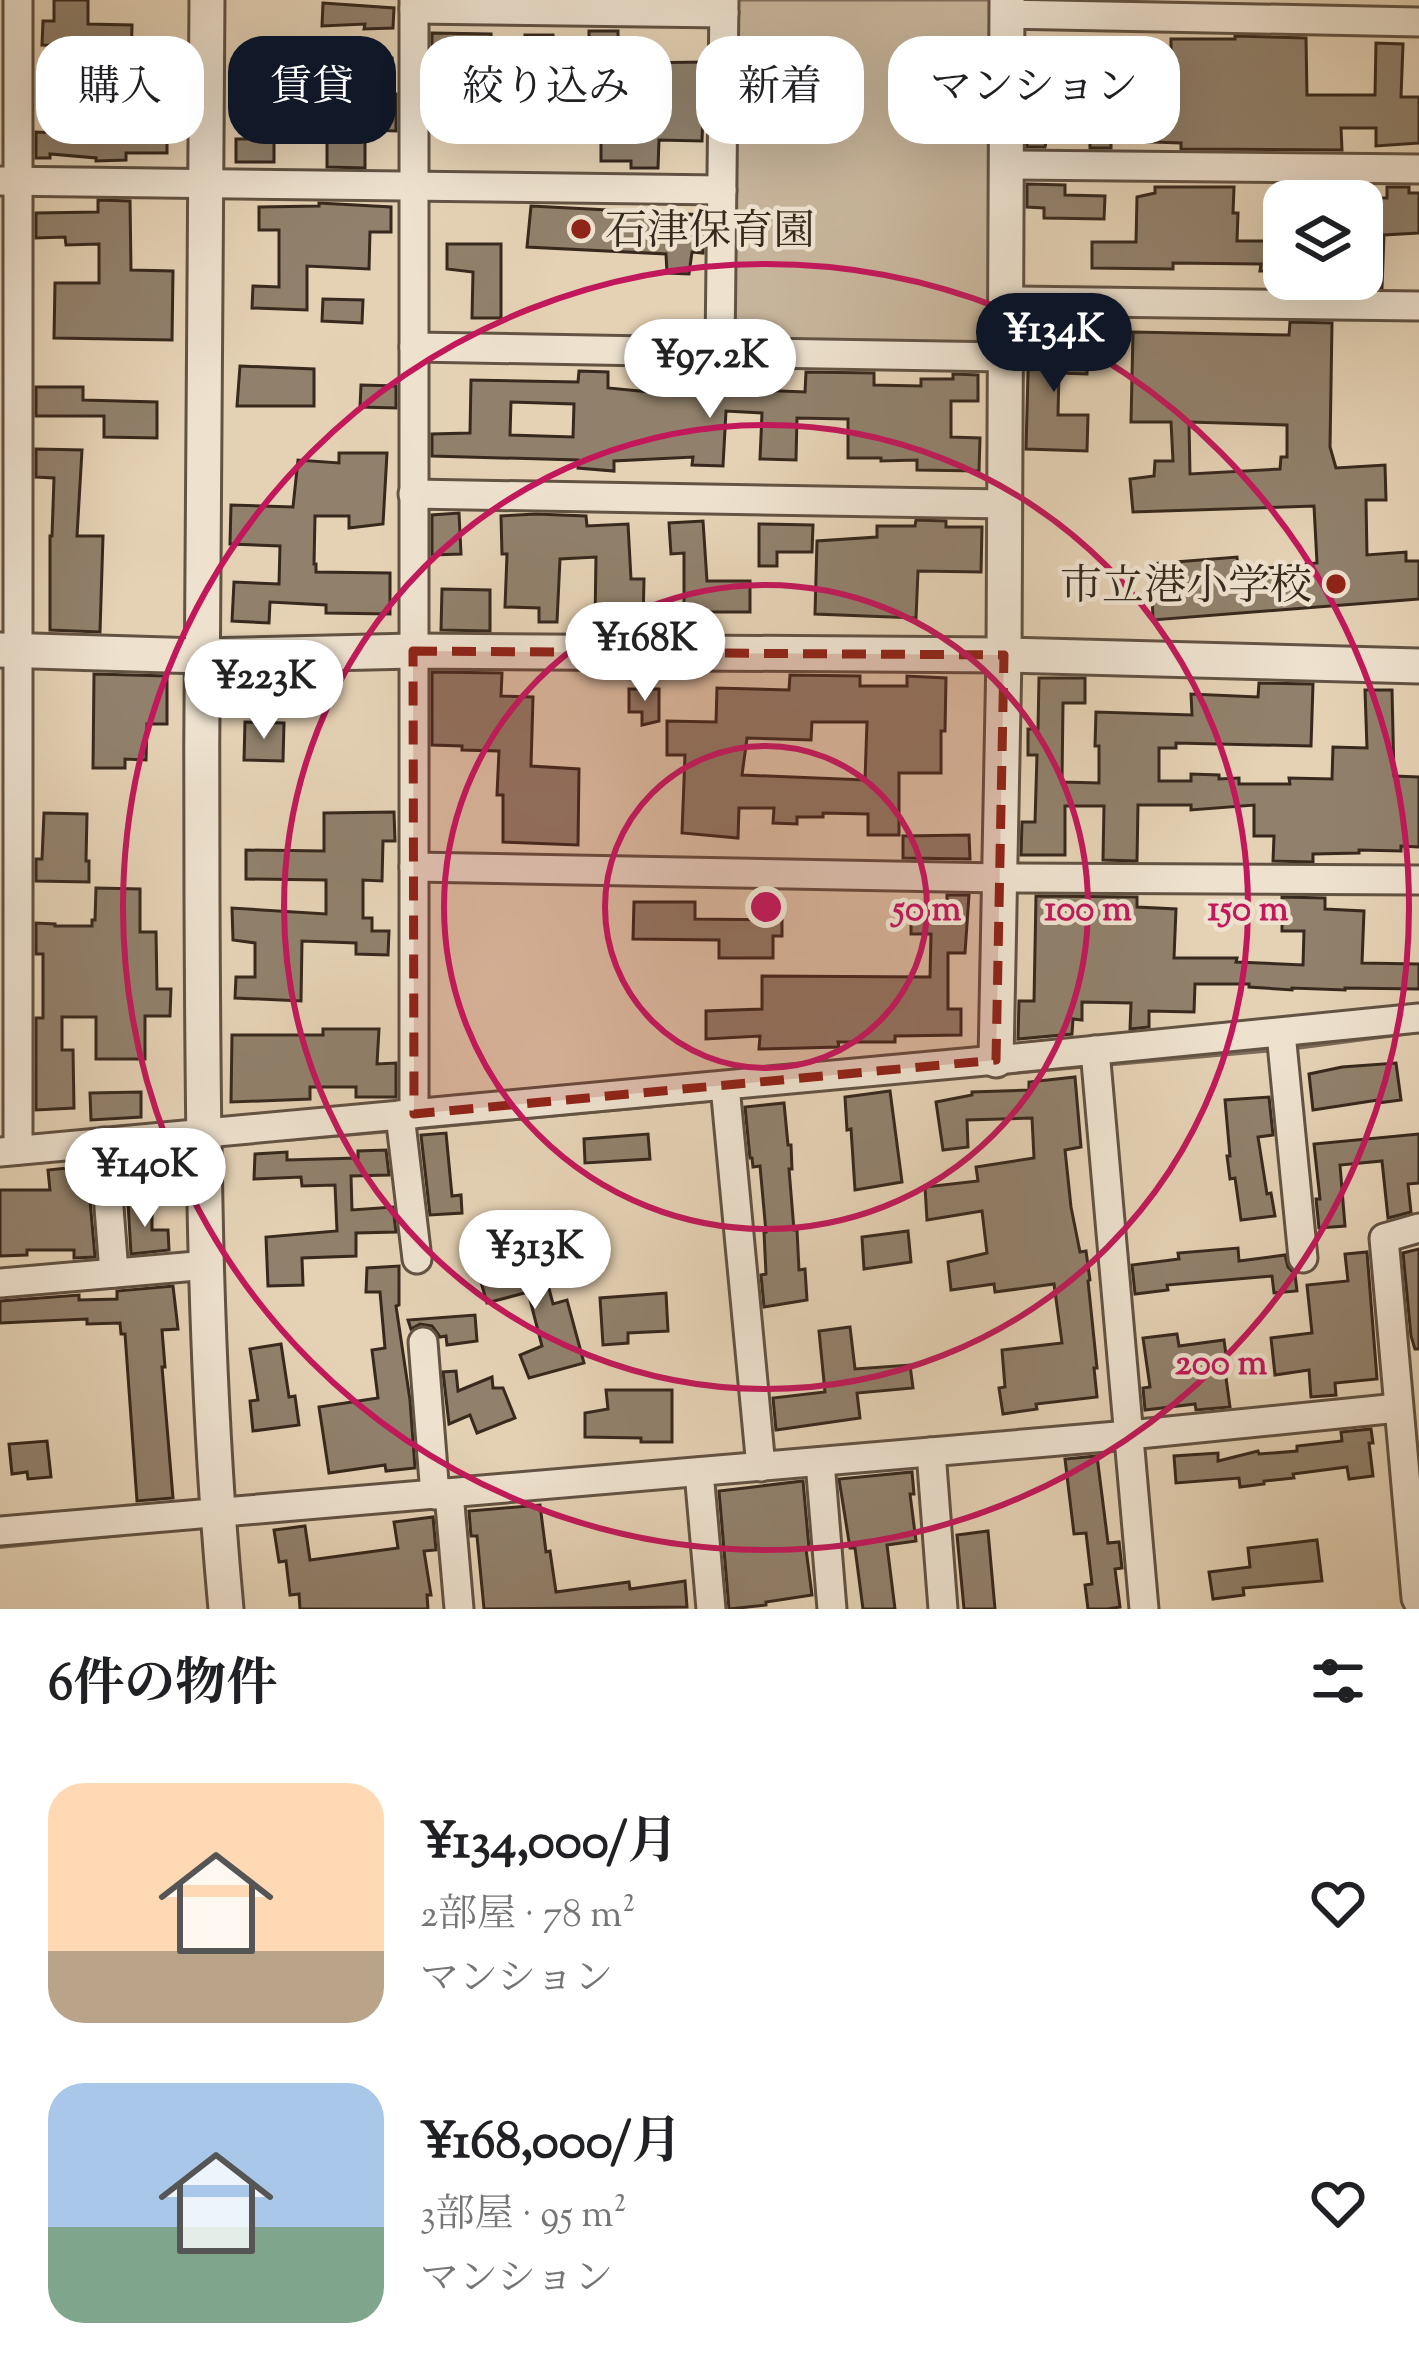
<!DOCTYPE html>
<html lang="ja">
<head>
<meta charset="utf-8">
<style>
	body { margin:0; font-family:"Sorts Mill Goudy","Noto Serif JP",serif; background:#f2f2f2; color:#202124; height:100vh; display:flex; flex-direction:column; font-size:45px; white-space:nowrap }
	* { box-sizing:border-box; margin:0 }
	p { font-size:39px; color:#757577 }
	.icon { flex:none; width:66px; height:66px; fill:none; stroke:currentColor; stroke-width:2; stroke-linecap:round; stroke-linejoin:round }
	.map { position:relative; height:1609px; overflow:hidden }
	.sheet { display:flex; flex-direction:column; background:#fff; flex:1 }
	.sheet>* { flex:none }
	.top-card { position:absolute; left:36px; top:36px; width:1347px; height:108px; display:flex; gap:24px }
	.controls { position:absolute; left:1263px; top:180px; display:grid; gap:24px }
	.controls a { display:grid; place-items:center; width:120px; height:120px; border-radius:24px; background:#fff; box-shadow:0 12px 48px #0002; font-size:60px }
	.price { position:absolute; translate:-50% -102px; padding:0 27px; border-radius:42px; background:#fff; color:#222; font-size:39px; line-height:78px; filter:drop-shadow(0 3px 6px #0008) }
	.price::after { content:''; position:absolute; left:50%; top:72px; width:36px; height:27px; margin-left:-18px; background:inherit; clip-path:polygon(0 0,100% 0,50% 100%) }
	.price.current { background:#111827; color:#fff }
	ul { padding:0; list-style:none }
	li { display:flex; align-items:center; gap:36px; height:300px; padding:0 48px }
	li span { display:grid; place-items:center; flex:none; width:336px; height:240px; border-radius:36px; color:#555 }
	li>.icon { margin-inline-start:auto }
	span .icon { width:144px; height:144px; fill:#fffc; stroke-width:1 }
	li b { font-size:51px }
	h2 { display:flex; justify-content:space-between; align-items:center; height:144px; padding:0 48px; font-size:51px }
	.tag { padding:0 42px; border-radius:36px; background:#fff; box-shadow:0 12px 48px #0002; font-size:42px; line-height:108px }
	.tag.current { background:#111827; color:#fff }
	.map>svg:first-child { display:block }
	.green { fill:#c7b59b; stroke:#7f6f5c; stroke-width:3 }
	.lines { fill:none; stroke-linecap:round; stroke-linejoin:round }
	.stream { stroke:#7c6c59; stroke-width:6 }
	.building { fill:#91816c; stroke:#37291d; stroke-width:3; fill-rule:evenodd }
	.minor-casing { stroke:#625343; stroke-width:33 }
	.tertiary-casing { stroke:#625343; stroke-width:39 }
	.minor { stroke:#eee2cf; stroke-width:27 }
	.tertiary { stroke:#eee2cf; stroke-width:33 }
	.marked { fill:#8f2418; fill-opacity:0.2; stroke:#8f2418; stroke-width:9; stroke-dasharray:24 15; stroke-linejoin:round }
	.ring { fill:none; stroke:#c2185b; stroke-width:6 }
	.poi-dot { fill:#8f2418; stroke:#eee2cf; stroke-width:4.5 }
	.labels { text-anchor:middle; stroke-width:9; stroke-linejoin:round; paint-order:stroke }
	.poi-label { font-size:42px; fill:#37291d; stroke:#eee2cf; text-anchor:start }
	.centre { fill:#c2185b; stroke:#eee2cf; stroke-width:6 }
	.ring-label { font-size:36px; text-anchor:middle; font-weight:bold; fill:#c2185b; stroke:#eee2cf; stroke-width:9; stroke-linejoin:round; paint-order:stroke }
</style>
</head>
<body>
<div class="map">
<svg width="1419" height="1609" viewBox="0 0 1419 1609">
	<rect width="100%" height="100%" fill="#e5d2b5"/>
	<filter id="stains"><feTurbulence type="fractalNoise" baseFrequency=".00167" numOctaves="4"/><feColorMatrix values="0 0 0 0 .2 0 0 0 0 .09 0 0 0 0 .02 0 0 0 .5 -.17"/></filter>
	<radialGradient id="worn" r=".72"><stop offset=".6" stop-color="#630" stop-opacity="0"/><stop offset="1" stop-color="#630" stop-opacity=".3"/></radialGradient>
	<polygon class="green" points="735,0 993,0 989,332 979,344 741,341 731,331"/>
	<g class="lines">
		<g class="stream">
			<polyline points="1288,1048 1419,1031"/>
			<polyline points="1103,1064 1275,1049"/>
			<polyline points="1001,1073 1090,1065"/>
			<polyline points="410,1128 719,1099"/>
			<polyline points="285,1139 391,1130"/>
			<polyline points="0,1546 122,1534"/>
		</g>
	</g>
	<g class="building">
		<polygon points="54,0 88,0 88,24 132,25 131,70 153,69 153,93 100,95 99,47 42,45 43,21 54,21"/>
		<polygon points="323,3 394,8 393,28 364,29 365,24 322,26"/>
		<rect x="589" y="31" width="29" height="36"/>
		<polygon points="432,33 491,34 491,70 432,69"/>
		<rect x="525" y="35" width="28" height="36"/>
		<polygon points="1235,36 1306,38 1307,95 1375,95 1376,43 1403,44 1401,97 1419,97 1419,143 1376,146 1376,128 1341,128 1342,150 1181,149 1181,143 1152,142 1111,141 1111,148 1090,148 1090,124 1114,124 1115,87 1085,86 1086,46 1171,49 1171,39 1235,39"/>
		<polygon points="291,53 392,58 391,93 396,94 396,131 365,130 365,168 327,167 327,140 274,138 274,162 236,162 236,139 256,139 258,91 290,93"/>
		<polygon points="705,62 702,141 659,140 658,168 631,168 631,161 601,161 601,142 510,139 510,103 525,103 525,99 567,104 567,107 632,108 634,63"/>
		<polygon points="1069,96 1068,138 1047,137 1045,147 1027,147 1028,97"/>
		<polygon points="56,129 88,129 87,136 138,134 138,129 167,129 167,153 126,153 126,160 96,161 96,158 50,154 50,158 36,158 36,132 56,133"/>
		<polygon points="1027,184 1065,185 1065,195 1105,196 1104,219 1044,218 1044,208 1027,207"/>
		<polygon points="1155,187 1234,187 1233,213 1238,213 1237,241 1284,241 1284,271 1260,271 1261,264 1173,263 1173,269 1092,268 1092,242 1136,242 1137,197 1155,193"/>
		<polygon points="1387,187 1409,187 1409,193 1419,193 1419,233 1384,235 1382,288 1362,287 1362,198 1387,198"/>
		<polygon points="98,200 130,201 131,270 173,271 172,340 54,338 55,283 99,283 99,244 66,245 65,237 36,238 36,213 98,212"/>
		<polygon points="319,203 391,207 391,232 370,232 369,269 307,266 307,310 252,308 253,286 279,287 279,230 259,230 259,207 319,206"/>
		<polygon points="531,206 704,215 703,253 692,252 689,274 667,273 666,254 527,247"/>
		<polygon points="447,244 501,244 501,318 472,318 473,272 447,269"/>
		<polygon points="323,299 363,300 362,323 322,321"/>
		<path d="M 1290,322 L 1332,323 L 1330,447 L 1336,468 L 1385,465 L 1386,500 L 1366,500 L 1367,555 L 1406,552 L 1406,561 L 1419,561 L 1419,599 L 1153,620 L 1151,564 L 1237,557 L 1238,571 L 1317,563 L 1314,506 L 1133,512 L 1130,479 L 1154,476 L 1155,461 L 1173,461 L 1171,422 L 1131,422 L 1133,332 L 1289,335 ZM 1189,422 L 1287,425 L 1287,457 L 1281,457 L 1280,469 L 1190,474 Z"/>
		<polygon points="1029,337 1088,340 1087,374 1059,373 1058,415 1088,415 1087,451 1026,449"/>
		<polygon points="240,366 314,369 314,406 237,406"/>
		<path d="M 579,371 L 608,372 L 608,388 L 661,393 L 660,380 L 685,379 L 686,387 L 805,392 L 806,372 L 874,373 L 874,385 L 921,386 L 921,379 L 953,379 L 953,374 L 978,375 L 978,401 L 951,401 L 951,437 L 980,438 L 979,471 L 917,470 L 917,460 L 881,461 L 881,458 L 848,458 L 848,419 L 797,418 L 796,460 L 760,459 L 762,413 L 726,411 L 723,466 L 692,465 L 693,457 L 614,461 L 614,471 L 578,468 L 578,460 L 432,456 L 432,434 L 470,433 L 471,380 L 578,382 ZM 511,402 L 574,404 L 573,437 L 510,435 Z"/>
		<polygon points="361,385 396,386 396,408 360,407"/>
		<polygon points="36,387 83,387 83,400 157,402 157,438 104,437 104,416 36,416"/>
		<polygon points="36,449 82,450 77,536 103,536 100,632 50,630 50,536 52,536 54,478 36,477"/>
		<polygon points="339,453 387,453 383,524 349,528 349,516 315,516 314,564 316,564 316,572 390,573 390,614 326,613 326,605 270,602 269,623 232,621 234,582 279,584 280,546 230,544 231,505 293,507 298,460 339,463"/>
		<polygon points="459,513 461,554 432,555 432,515"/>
		<polygon points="536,514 586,516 587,526 628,524 631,579 644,579 643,622 595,621 596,557 560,559 557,622 539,622 539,608 505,607 507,554 502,554 501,516"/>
		<polygon points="916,520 946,521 946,527 982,527 981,572 918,571 916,618 815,614 817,541 877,537 877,526 915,526"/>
		<polygon points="703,521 707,581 750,581 750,612 684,612 684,553 671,554 669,523"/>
		<polygon points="759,524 813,525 812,552 777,552 777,566 759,566"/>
		<polygon points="442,589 490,590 490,631 441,630"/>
		<polygon points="432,672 502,673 501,696 533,697 531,766 579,769 578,845 503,842 503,795 497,795 499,751 462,750 462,746 432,745"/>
		<polygon points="94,674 167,676 167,724 147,724 146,760 125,759 125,768 93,768"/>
		<path d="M 790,675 L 860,676 L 860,686 L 907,686 L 907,676 L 946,678 L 945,731 L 941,731 L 941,773 L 899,773 L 899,835 L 868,835 L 868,814 L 823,813 L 823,817 L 797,817 L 797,824 L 773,823 L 774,808 L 739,808 L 738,838 L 682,833 L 685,755 L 667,755 L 667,721 L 716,722 L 717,688 L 789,690 ZM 812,722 L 867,722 L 865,780 L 742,775 L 747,738 L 811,740 Z"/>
		<polygon points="1039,678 1085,678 1085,703 1063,703 1062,782 1099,783 1099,746 1095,746 1096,712 1192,715 1191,694 1258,697 1259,683 1313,684 1311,746 1176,743 1176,748 1159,748 1159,781 1191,781 1191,774 1219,775 1219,779 1239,778 1239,784 1290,784 1289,778 1332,779 1333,747 1367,748 1365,690 1392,690 1394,776 1419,777 1419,847 1401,846 1401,851 1359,850 1359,853 1313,854 1313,862 1273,861 1274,836 1254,836 1254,805 1191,810 1191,805 1138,805 1137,861 1103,860 1104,806 1065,806 1065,855 1021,855 1022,822 1035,822 1037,755 1028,755 1028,729 1038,729"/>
		<polygon points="629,689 659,689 659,721 642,725 642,712 629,712"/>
		<polygon points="245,722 284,723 283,761 244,760"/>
		<polygon points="394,812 395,841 383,841 382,881 363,880 363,918 372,918 372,931 389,931 388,955 356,954 356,943 302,941 301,1001 235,998 236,977 255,977 255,943 233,940 232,908 326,914 326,880 246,879 246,850 324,851 324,813"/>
		<polygon points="44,813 87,814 86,861 89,861 89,882 36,881 36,859 42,859"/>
		<polygon points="969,835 970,859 903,858 903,836"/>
		<polygon points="96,888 140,889 140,932 156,932 157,989 171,989 170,1016 145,1016 145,1059 96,1059 96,1017 62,1017 62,1050 73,1050 74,1108 36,1110 36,1018 43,1018 43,954 36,954 36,923 55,924 55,926 92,926 92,920 95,920"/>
		<polygon points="947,895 969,895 965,953 948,953 948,1009 961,1009 961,1035 895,1036 895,1042 838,1042 839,1047 759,1049 760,1036 706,1039 706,1011 762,1009 762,976 930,977 931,934 911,934 911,906 947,905"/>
		<polygon points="1036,896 1137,897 1137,907 1176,909 1174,958 1237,958 1236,962 1303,965 1304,931 1282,931 1282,897 1325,898 1325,909 1364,911 1362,963 1419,964 1419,989 1345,988 1345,990 1292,988 1292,990 1249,987 1249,984 1195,984 1194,1012 1149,1011 1149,1027 1130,1029 1131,1003 1082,1002 1082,1020 1073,1019 1072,1034 1018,1039 1019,1001 1034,1001"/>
		<polygon points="634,902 695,902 695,919 782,920 782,936 773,936 773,958 719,958 719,940 633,939"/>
		<polygon points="323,1029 379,1029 377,1064 396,1063 396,1097 356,1097 356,1087 310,1087 310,1099 231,1102 232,1035 323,1035"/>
		<polygon points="1396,1063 1401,1100 1378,1103 1378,1100 1313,1110 1309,1074 1342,1067"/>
		<polygon points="1075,1077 1081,1147 1065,1150 1071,1207 1080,1252 1086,1251 1090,1280 1088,1281 1097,1368 1094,1368 1097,1397 1036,1404 1037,1409 1003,1414 999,1388 1005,1387 1002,1350 1062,1343 1054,1284 995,1292 994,1284 951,1290 948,1262 987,1253 982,1211 927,1220 925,1187 978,1181 976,1167 1034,1158 1032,1118 967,1120 968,1147 943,1150 936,1102 972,1095 972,1092 1029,1090 1029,1082"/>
		<polygon points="890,1091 902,1182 855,1190 851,1129 847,1130 845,1097"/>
		<polygon points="141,1092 141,1117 91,1120 90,1093"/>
		<polygon points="1269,1097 1273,1135 1258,1137 1267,1194 1271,1193 1275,1216 1241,1220 1235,1178 1230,1179 1227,1156 1230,1156 1225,1100"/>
		<polygon points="784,1103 788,1145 791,1145 792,1169 789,1169 794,1230 797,1230 799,1270 805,1269 807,1300 764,1307 761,1275 766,1274 764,1232 766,1232 760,1166 753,1167 752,1158 750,1158 745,1107"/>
		<polygon points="446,1133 452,1196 461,1195 462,1213 430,1215 421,1135"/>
		<polygon points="648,1134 650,1159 585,1163 584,1139"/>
		<polygon points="1419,1134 1419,1183 1408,1184 1411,1212 1388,1218 1382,1161 1340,1165 1345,1226 1319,1228 1316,1199 1320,1199 1314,1144"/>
		<polygon points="386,1150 389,1175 351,1176 352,1210 393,1207 396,1232 356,1233 356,1256 302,1258 303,1285 268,1286 266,1237 337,1231 335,1185 302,1186 301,1177 254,1179 255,1154 287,1152 287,1160 358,1158 358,1151"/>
		<polygon points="87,1166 95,1257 74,1258 74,1250 27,1250 27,1255 0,1256 0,1190 50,1190 48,1170"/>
		<polygon points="128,1202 152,1202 152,1230 168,1230 169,1250 131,1254"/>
		<polygon points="908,1231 911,1262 864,1269 862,1237"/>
		<polygon points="1238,1248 1239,1261 1285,1255 1288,1267 1295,1274 1297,1291 1274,1293 1272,1276 1167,1285 1168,1290 1135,1294 1132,1265 1179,1259 1178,1253"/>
		<polygon points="1419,1249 1419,1349 1415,1349 1411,1336 1403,1253"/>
		<polygon points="1367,1252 1377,1379 1335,1383 1336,1395 1311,1397 1309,1370 1275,1375 1271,1338 1312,1333 1307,1285 1348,1281 1345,1254"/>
		<polygon points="520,1254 522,1263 541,1258 553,1304 567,1300 584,1363 529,1378 520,1355 542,1346 528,1292 487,1303 476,1265"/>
		<polygon points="399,1266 399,1305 396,1306 410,1400 415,1468 386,1471 385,1465 329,1473 319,1407 378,1398 372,1350 385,1348 380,1292 366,1292 367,1268"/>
		<polygon points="173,1286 178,1329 162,1330 165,1367 162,1367 173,1498 137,1501 125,1334 121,1334 120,1323 87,1324 87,1319 0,1323 0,1301 79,1295 79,1300 117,1299 117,1291"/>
		<polygon points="666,1293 668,1331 628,1333 628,1343 603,1345 600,1298"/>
		<polygon points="475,1315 477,1341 447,1345 446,1336 440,1337 432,1326 420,1324 411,1329 408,1320"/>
		<polygon points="850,1327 855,1369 910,1365 913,1388 857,1393 860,1418 776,1430 773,1398 825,1392 819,1331"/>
		<polygon points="1177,1334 1179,1346 1224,1340 1227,1362 1224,1363 1230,1407 1196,1410 1195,1404 1145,1410 1143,1388 1150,1387 1143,1338"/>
		<polygon points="281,1344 289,1397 295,1396 299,1425 253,1431 250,1401 258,1400 250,1349"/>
		<polygon points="456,1371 458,1391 492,1377 493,1388 503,1388 515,1418 477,1433 470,1415 449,1424 443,1372"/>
		<polygon points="606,1390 672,1390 672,1442 641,1442 641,1438 585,1437 585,1413 608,1409"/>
		<polygon points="1371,1429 1373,1443 1369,1443 1373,1476 1349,1479 1347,1467 1293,1474 1294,1478 1264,1481 1264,1484 1240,1487 1239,1478 1176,1483 1174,1456 1218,1453 1218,1461 1258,1451 1259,1454 1297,1451 1297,1446 1342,1441 1341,1432"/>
		<polygon points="47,1441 51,1477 28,1479 27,1472 12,1474 9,1444"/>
		<polygon points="1097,1456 1108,1543 1119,1542 1122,1568 1115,1569 1120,1607 1107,1609 1088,1609 1085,1585 1092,1584 1086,1533 1074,1534 1065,1459"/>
		<polygon points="912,1472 914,1494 910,1494 916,1541 887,1545 895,1609 863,1609 855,1548 850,1548 839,1479"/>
		<polygon points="803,1481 809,1548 806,1549 812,1595 766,1602 766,1605 729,1609 719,1491"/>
		<polygon points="540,1505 546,1552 550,1551 556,1592 629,1582 630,1589 685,1581 687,1607 484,1609 477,1536 471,1536 469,1511"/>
		<polygon points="433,1517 436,1550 424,1551 431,1595 427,1595 428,1609 300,1609 299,1594 290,1595 286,1561 279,1562 274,1530 305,1526 310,1560 398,1548 394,1522"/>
		<polygon points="988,1531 995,1609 964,1609 957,1535"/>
		<polygon points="1317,1540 1322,1581 1243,1588 1244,1595 1213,1599 1209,1572 1250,1567 1248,1548"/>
	</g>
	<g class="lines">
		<defs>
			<g id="minor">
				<polyline points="414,9 724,13"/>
				<polyline points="1007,14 1419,22"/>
				<polyline points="1006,165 1419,169"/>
				<polyline points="0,181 722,190"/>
				<polyline points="1006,301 1419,306"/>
				<polyline points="414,347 1005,357"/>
				<polyline points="720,350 724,0"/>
				<polyline points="413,494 1005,504"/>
				<polyline points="414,867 999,878 1419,880"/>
				<polyline points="1281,1033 1303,1258"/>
				<polyline points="1095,1050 1144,1609"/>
				<polyline points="725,1086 761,1467"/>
				<polyline points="414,1114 414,0"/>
				<polyline points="400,1115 417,1259"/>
				<polyline points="104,1142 114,1273"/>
				<polyline points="18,1150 18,0"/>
				<polyline points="0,1152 996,1060 1419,1018"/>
				<polyline points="1419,1228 1384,1238 1416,1598 1419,1604"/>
				<polyline points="0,1283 208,1265"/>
				<polyline points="423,1342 435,1495"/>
				<polyline points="931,1452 943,1609"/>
				<polyline points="820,1462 832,1609"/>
				<polyline points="699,1472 711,1609"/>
				<polyline points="449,1493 459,1609"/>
				<polyline points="0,1531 1129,1435 1398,1408"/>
			</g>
			<g id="tertiary">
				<path d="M 207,0 C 203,300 201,600 202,900 C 203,1136 204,1374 226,1609"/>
				<polyline points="0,650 201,656 413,651 1004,655 1419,666"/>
				<polyline points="996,1060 1004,655 1007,0"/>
			</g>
		</defs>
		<use href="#minor" class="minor-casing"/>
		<use href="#tertiary" class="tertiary-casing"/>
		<use href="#minor" class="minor"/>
		<use href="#tertiary" class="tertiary"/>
	</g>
	<path class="marked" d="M 413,651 L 1004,655 L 996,1060 L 414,1114 Z"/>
	<g class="ring">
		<circle cx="766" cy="907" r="161"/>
		<circle cx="766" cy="907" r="322"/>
		<circle cx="766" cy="907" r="482"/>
		<circle cx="766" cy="907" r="643"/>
	</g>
	<g class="poi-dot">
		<circle cx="581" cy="229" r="12"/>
		<circle cx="1336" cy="584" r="12"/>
	</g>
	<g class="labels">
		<g class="poi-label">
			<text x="605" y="244">石津保育園</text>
			<text x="1312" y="599" text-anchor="end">市立港小学校</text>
		</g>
	</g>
	<circle cx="766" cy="907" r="18" class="centre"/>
	<g class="ring-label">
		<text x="927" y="920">50 m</text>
		<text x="1088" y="920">100 m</text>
		<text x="1248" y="920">150 m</text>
		<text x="1221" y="1374">200 m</text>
	</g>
	<rect width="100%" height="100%" filter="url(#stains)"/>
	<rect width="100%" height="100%" fill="url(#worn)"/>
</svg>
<div class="controls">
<a><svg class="icon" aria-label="layers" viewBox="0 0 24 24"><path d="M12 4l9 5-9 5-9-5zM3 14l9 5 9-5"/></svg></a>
</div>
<b class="price current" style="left:1054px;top:395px">¥134K</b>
<b class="price" style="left:710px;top:421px">¥97.2K</b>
<b class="price" style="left:645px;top:704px">¥168K</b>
<b class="price" style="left:264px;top:742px">¥223K</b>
<b class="price" style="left:145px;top:1230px">¥140K</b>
<b class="price" style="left:535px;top:1312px">¥313K</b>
<div class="top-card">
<a class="tag">購入</a>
<a class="tag current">賃貸</a>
<a class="tag">絞り込み</a>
<a class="tag">新着</a>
<a class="tag">マンション</a>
</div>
</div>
<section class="sheet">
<h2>6件の物件<svg class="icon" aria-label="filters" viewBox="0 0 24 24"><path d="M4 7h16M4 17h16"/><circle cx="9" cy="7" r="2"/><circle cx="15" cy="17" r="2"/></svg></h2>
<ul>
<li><span style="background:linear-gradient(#ffd9b3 70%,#b9a48a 0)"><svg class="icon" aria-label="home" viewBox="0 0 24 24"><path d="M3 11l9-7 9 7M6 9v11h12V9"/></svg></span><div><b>¥134,000/月</b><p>2部屋 · 78 m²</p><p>マンション</p></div><svg class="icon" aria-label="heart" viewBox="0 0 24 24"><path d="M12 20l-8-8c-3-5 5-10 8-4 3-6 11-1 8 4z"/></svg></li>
<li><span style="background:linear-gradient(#a9c7e8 60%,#7fa58c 0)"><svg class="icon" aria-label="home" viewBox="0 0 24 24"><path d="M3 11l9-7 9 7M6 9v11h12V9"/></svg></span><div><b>¥168,000/月</b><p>3部屋 · 95 m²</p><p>マンション</p></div><svg class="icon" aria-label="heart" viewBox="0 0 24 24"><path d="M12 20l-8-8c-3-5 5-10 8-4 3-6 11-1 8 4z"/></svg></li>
</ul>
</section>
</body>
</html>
